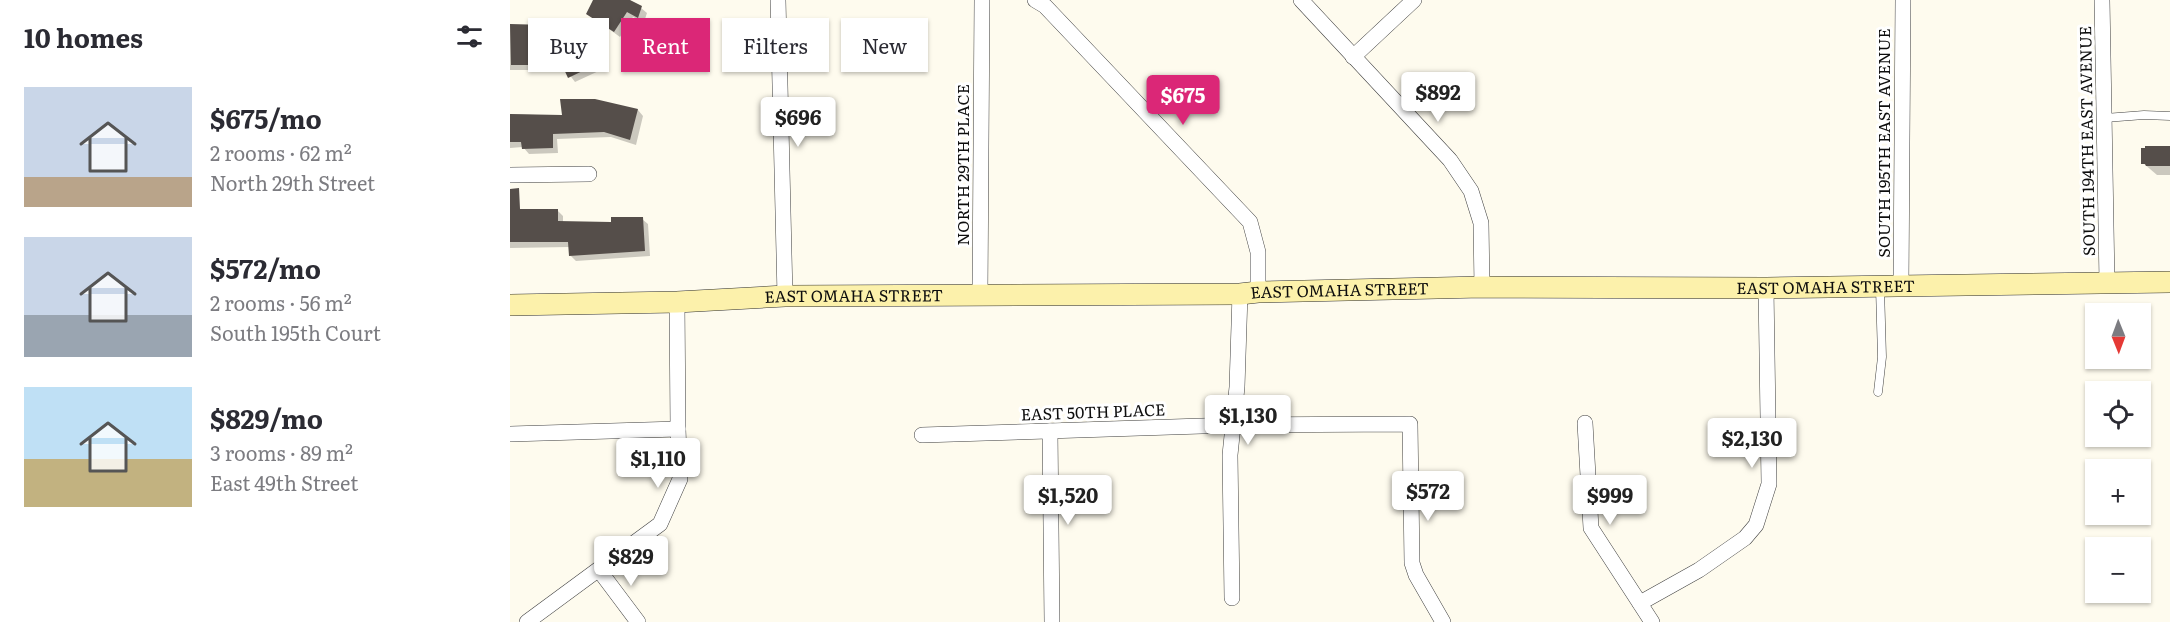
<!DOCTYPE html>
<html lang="en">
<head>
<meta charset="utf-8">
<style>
	body { margin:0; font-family:Literata,serif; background:#f7f7f7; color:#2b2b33; height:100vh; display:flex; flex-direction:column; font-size:22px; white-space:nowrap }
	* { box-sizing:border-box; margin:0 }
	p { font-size:20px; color:#7c7c81 }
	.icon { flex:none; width:33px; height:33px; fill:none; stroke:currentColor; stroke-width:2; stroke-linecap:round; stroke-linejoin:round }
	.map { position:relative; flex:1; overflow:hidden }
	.panel { display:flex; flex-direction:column; background:#fff; width:510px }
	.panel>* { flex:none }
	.guide { position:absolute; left:18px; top:18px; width:570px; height:54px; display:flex; gap:12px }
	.needle { width:39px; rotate:179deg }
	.controls { position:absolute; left:1575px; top:303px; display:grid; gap:12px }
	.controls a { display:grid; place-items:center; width:66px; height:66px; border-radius:0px; background:#fff; box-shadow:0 2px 4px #0004; font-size:30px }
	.price { position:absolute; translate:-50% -51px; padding:0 14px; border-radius:6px; background:#fff; color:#222; font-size:20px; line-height:39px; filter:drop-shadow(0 2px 3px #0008) }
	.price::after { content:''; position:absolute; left:50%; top:36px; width:18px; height:14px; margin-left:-9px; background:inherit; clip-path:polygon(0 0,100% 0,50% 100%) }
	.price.current { background:#db2777; color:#fff }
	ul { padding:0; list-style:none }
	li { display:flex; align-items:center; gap:18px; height:150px; padding:0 24px }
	li span { display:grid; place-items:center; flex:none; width:168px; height:120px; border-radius:0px; color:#555 }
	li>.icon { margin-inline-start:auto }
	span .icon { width:72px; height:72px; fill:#fffc; stroke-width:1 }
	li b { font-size:26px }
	h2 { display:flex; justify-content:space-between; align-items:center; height:72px; padding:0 24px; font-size:26px }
	.tag { padding:0 21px; border-radius:0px; background:#fff; box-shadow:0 2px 4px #0004; font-size:21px; line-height:54px }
	.tag.current { background:#db2777; color:#fff }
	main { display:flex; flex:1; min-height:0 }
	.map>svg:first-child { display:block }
	.shadow { fill:#0003 }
	.building { fill:#554e4a }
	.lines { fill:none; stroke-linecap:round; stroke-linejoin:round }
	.lane-casing { stroke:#404040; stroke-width:9 }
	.street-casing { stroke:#404040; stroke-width:16 }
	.secondary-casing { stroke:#2f2f2f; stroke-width:22 }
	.lane { stroke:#fff; stroke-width:8 }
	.street { stroke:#fff; stroke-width:15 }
	.secondary { stroke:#fcf1ab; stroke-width:21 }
	.labels { text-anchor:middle; stroke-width:6; stroke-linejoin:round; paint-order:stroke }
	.street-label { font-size:16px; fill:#0d0d0d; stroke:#fff }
</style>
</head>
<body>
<main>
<section class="panel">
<h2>10 homes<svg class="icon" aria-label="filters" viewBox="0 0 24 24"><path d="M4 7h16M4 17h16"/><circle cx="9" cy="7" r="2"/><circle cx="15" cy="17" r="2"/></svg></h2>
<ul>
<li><span style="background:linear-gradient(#c9d6e8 75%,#b9a48a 0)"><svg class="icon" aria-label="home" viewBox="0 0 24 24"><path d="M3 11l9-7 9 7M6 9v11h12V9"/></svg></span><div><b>$675/mo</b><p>2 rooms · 62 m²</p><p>North 29th Street</p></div></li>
<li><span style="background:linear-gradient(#c9d6e8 65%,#9aa5b1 0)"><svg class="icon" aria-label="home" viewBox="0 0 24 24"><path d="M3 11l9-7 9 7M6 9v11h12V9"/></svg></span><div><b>$572/mo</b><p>2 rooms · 56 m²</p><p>South 195th Court</p></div></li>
<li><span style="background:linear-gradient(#bfe0f5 60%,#c2b280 0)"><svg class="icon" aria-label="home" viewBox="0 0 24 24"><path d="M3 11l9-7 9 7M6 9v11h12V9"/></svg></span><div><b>$829/mo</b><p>3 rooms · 89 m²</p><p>East 49th Street</p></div></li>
</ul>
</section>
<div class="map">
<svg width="1660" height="622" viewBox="0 0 1660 622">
	<rect width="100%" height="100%" fill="#fefbee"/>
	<g class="shadow">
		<polygon points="85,0 116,0 131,8 137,13 134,22 123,17 110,37 77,13"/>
		<polygon points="0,26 37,27 42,32 42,45 70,29 75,34 93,69 65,82 56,70 0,70"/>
		<polygon points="85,101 128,110 133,116 126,145 101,137 47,139 48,153 19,154 13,147 0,148 0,114 53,116"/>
		<polygon points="1660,147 1660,175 1647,175 1633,163"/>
		<polygon points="0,210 47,210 53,216 53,222 103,223 132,219 138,224 140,256 66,261 60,255 60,247 0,248"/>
	</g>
	<g class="building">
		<polygon points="83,0 120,0 132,6 128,18 117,12 104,32 76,14"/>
		<polygon points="0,24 37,25 37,46 70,27 89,63 58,78 52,65 1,65"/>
		<polygon points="50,99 85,99 128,109 120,140 94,132 43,134 43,148 12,149 11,142 0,142 0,114 52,115"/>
		<polygon points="1635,146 1660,146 1660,166 1636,166 1635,164 1631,164 1631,148 1635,148"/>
		<polygon points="9,188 10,209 48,209 48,221 101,222 101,217 133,217 135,251 59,256 58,242 0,242 0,189"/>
	</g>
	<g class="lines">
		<defs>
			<g id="lane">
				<polyline points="1595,118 1634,115 1660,116"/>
				<polyline points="1368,392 1372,357 1370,288"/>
			</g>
			<g id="street">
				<polyline points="268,0 275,296"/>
				<polyline points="525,0 535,6 740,222 748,252 748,292"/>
				<polyline points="791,0 940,160 961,191 971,223 972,287"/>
				<polyline points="1592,0 1597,282"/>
				<polyline points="843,57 904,0"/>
				<polyline points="0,175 79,174"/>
				<polyline points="1391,286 1393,0"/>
				<polyline points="470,295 472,0"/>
				<polyline points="1075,423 1081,528 1142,622"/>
				<polyline points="540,431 542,622"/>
				<polyline points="0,434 168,429"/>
				<polyline points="412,435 723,425 900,424 902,563 906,575 933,622"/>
				<polyline points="89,570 128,622"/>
				<polyline points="722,598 720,455 727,387 730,294"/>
				<polyline points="1130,603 1189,570 1235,538 1246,525 1259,484 1256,288"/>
				<polyline points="17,622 150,524 170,479 168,429 167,302"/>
			</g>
			<g id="secondary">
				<path id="s1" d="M 0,305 L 167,302 L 275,296 L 730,294 L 748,292 L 972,287 L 1256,288 L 1660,282"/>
			</g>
		</defs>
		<use href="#lane" class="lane-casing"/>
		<use href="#street" class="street-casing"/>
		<use href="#secondary" class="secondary-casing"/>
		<use href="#lane" class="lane"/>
		<use href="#street" class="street"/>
		<use href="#secondary" class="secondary"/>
	</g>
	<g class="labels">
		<g class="street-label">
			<text transform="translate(1577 141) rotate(-91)" y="6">SOUTH 194TH EAST AVENUE</text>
			<text transform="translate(1374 143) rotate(-90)" y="6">SOUTH 195TH EAST AVENUE</text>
			<text transform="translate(453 165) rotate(-90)" y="6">NORTH 29TH PLACE</text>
			<text dy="6" stroke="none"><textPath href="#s1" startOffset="1316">EAST OMAHA STREET</textPath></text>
			<text dy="6" stroke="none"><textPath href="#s1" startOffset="830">EAST OMAHA STREET</textPath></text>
			<text dy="6" stroke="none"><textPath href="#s1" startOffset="344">EAST OMAHA STREET</textPath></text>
			<text transform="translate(583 412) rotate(-2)" y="6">EAST 50TH PLACE</text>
		</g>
	</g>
</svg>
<div class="controls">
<a><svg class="needle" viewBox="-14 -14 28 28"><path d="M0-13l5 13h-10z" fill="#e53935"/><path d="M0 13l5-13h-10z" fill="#7c7c81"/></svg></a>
<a><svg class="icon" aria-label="locate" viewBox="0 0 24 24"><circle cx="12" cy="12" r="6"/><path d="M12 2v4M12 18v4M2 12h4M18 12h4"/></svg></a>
<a>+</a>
<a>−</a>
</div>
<b class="price" style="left:928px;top:123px">$892</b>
<b class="price current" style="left:673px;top:126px">$675</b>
<b class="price" style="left:288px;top:148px">$696</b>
<b class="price" style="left:738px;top:446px">$1,130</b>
<b class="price" style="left:1242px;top:469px">$2,130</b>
<b class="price" style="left:148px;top:489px">$1,110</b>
<b class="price" style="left:918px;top:522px">$572</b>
<b class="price" style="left:558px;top:526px">$1,520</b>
<b class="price" style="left:1100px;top:526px">$999</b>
<b class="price" style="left:121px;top:587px">$829</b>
<div class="guide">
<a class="tag">Buy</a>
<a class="tag current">Rent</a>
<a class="tag">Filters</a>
<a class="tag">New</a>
</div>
</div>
</main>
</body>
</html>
